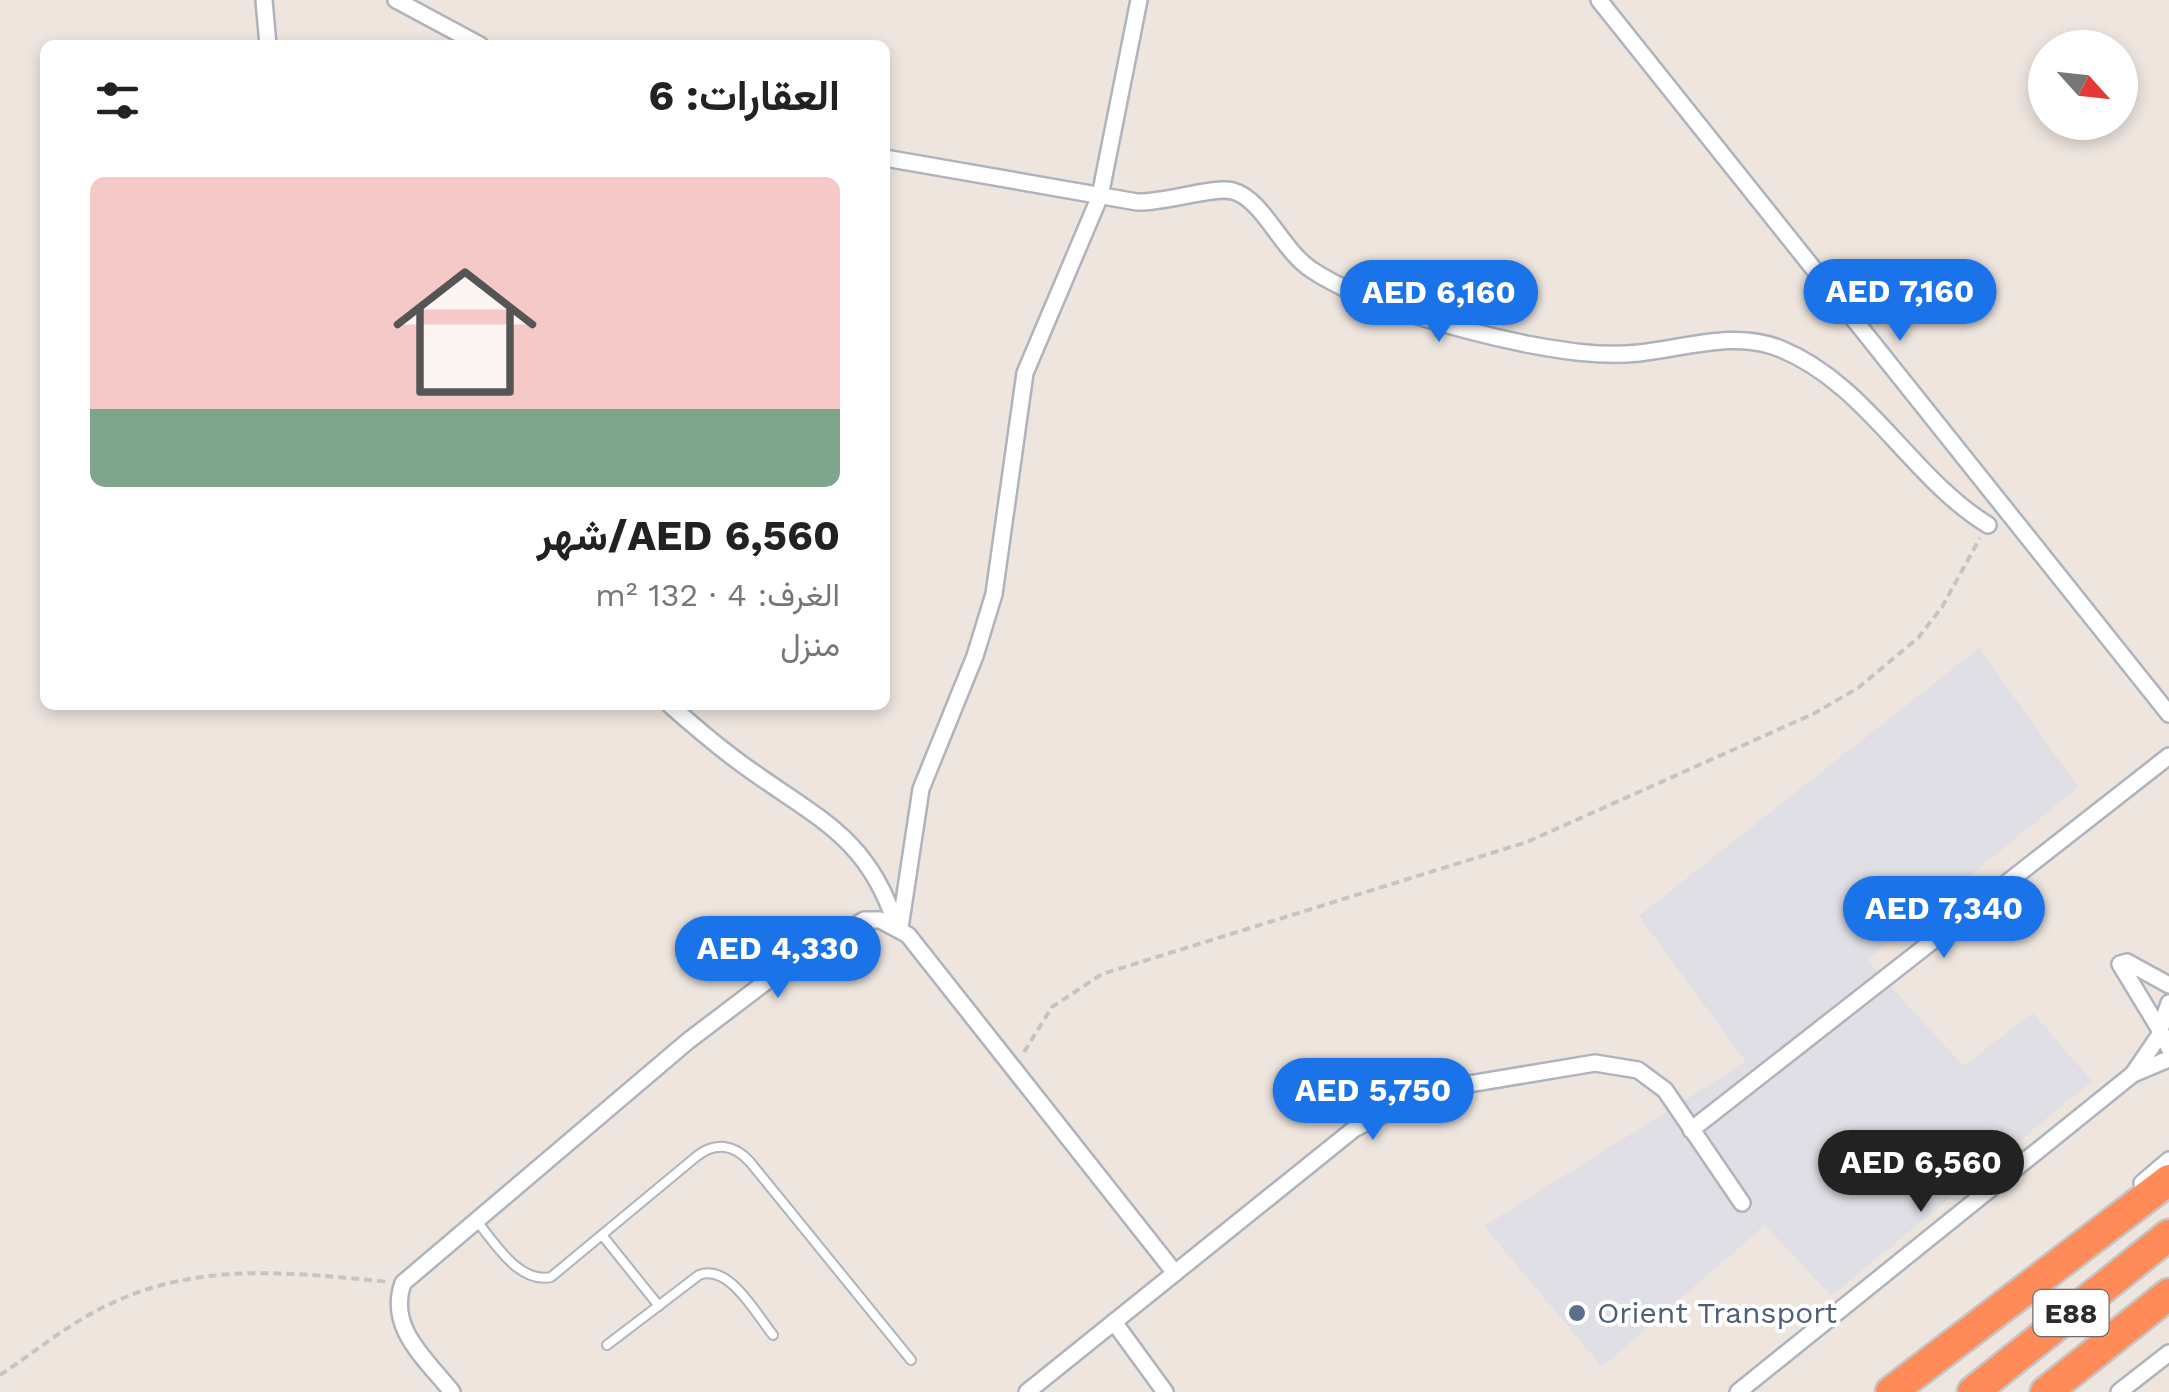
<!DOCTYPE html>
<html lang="ar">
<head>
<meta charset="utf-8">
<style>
	body { margin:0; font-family:"Work Sans",Vazirmatn,sans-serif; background:#f6f6f6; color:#222; direction:rtl; height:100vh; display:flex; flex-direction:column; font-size:38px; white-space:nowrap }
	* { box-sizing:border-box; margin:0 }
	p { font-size:32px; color:#767676 }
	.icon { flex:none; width:55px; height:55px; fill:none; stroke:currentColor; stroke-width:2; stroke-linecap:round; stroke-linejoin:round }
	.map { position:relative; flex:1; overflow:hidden; direction:ltr }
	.side { position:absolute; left:40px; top:40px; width:850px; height:670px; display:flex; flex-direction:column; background:#fff; border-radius:15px; box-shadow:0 5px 15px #0003; direction:rtl }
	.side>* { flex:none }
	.needle { width:65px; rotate:117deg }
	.buttons { position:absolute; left:2028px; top:30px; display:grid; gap:20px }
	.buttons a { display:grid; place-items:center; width:110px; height:110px; border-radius:50%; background:#fff; box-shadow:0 5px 15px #0003; font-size:50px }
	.price { position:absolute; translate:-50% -85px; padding:0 22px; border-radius:35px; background:#1a73e8; color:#fff; font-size:32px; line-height:65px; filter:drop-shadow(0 2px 5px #0008) }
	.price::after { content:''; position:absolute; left:50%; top:60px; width:30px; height:22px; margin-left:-15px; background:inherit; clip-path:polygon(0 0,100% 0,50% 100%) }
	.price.active { background:#222; color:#fff }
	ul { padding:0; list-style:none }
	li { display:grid; align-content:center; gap:20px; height:530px; padding:0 50px }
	li span { display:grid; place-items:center; height:310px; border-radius:15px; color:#555 }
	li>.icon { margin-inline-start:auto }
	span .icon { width:180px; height:180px; fill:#fffc; stroke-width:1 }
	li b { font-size:42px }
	h2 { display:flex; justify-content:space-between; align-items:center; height:120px; padding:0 50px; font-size:42px }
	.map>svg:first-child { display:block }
	.industrial { fill:#e0dfe6 }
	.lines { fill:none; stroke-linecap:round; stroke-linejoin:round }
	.service-casing { stroke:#aeb3bc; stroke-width:12 }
	.minor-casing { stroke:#aeb3bc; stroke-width:20 }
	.motorway-casing { stroke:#c4c4c4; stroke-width:35 }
	.path { stroke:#c4c4c4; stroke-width:4; stroke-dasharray:8 5; stroke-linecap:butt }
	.service { stroke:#fff; stroke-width:8 }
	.minor { stroke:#fff; stroke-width:15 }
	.motorway { stroke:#ff8b58; stroke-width:30 }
	.service-dot { fill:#5c6f8a; stroke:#fff; stroke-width:4 }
	.labels { text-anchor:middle; stroke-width:8; stroke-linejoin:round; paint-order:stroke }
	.shield { fill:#fff; stroke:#6b6b6b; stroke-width:2.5 }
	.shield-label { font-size:28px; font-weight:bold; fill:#2c2c2c }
	.service-label { font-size:30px; fill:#4e5e75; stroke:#fff; text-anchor:start }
</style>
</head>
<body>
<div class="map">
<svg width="2169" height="1392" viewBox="0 0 2169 1392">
	<rect width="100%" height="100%" fill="#eee5de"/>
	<polygon class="industrial" points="1979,648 2078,787 1867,960 1963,1066 2033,1013 2092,1081 1831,1296 1765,1225 1602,1367 1484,1226 1746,1062 1639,916"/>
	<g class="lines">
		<defs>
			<g id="service">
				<path d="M 475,1219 C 494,1241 518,1284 551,1277 L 697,1156 C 715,1142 734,1144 750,1162 L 911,1360"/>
				<polyline points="602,1235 659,1306"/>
				<path d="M 607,1345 L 699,1275 C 729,1263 756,1314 773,1335"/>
			</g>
			<g id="minor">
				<polyline points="264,0 268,45"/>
				<polyline points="396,0 480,45"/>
				<polyline points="1599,0 2169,714"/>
				<path d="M 885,158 L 1137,202 C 1165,203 1213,186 1233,191 C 1263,199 1282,251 1312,270 C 1364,305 1464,331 1526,344 C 1564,351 1601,357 1639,353 C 1686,348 1736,330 1781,349 C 1868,385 1910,477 1988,525"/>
				<path d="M 670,705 C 697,729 724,752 753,772 C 821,820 869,840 896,925"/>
				<polyline points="900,928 921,789 975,656 994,594 1025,373 1100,196 1139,0"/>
				<polyline points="2169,1003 2160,1030 2169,1048"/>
				<polyline points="2160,1030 2120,964 2127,962 2169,985"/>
				<polyline points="2133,1074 2161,1033"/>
				<polyline points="1691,1130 2169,756"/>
				<polyline points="2142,1183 2169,1160"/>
				<polyline points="1114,1322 1165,1392"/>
				<path d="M 452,1392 C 426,1359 387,1328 403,1283 L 688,1041 L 767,981 L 864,920 L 880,920 L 908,935 L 1175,1273"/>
				<polyline points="1027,1392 1354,1129 1427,1091 1595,1063 1638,1070 1665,1090 1742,1203"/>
				<polyline points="1738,1392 2133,1074 2169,1059"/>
				<polyline points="2119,1392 2169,1353"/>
			</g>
			<g id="motorway">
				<polyline points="1891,1392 2169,1180"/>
				<polyline points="1973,1392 2169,1235"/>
				<polyline points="2046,1392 2169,1294"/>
			</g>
		</defs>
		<use href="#service" class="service-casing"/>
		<use href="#minor" class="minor-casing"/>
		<use href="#motorway" class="motorway-casing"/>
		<g class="path">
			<polyline points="1024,1052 1052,1007 1102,974 1527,842 1813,714 1858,688 1918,638 1942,607 1980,538"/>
			<path d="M 0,1375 C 32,1354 62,1329 96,1311 C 191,1260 286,1272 389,1282"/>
		</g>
		<use href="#service" class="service"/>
		<use href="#minor" class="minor"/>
		<use href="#motorway" class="motorway"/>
	</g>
	<circle class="service-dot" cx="1577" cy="1313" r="10"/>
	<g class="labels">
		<rect class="shield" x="2033.5" y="1290" width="75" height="46" rx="8"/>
		<g class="shield-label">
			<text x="2071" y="1323">E88</text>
		</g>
		<g class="service-label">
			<text x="1597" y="1323">Orient Transport</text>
		</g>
	</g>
</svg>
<div class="buttons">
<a><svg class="needle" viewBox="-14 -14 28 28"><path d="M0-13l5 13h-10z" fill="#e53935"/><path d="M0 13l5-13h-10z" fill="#767676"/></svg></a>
</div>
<b class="price" style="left:1900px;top:344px">AED 7,160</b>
<b class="price" style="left:1439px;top:345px">AED 6,160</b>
<b class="price" style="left:1944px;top:961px">AED 7,340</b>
<b class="price" style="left:778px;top:1001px">AED 4,330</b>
<b class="price" style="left:1373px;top:1143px">AED 5,750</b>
<b class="price active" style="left:1921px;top:1215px">AED 6,560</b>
<section class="side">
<h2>العقارات: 6<svg class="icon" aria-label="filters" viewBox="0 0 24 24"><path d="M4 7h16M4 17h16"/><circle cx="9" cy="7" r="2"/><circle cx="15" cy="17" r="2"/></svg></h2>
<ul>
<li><span style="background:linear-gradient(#f6c9c9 75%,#7fa58c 0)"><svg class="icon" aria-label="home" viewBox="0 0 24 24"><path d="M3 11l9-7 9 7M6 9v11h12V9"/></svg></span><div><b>AED 6,560/شهر</b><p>الغرف: 4 · 132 m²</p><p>منزل</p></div></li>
</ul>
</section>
</div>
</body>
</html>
